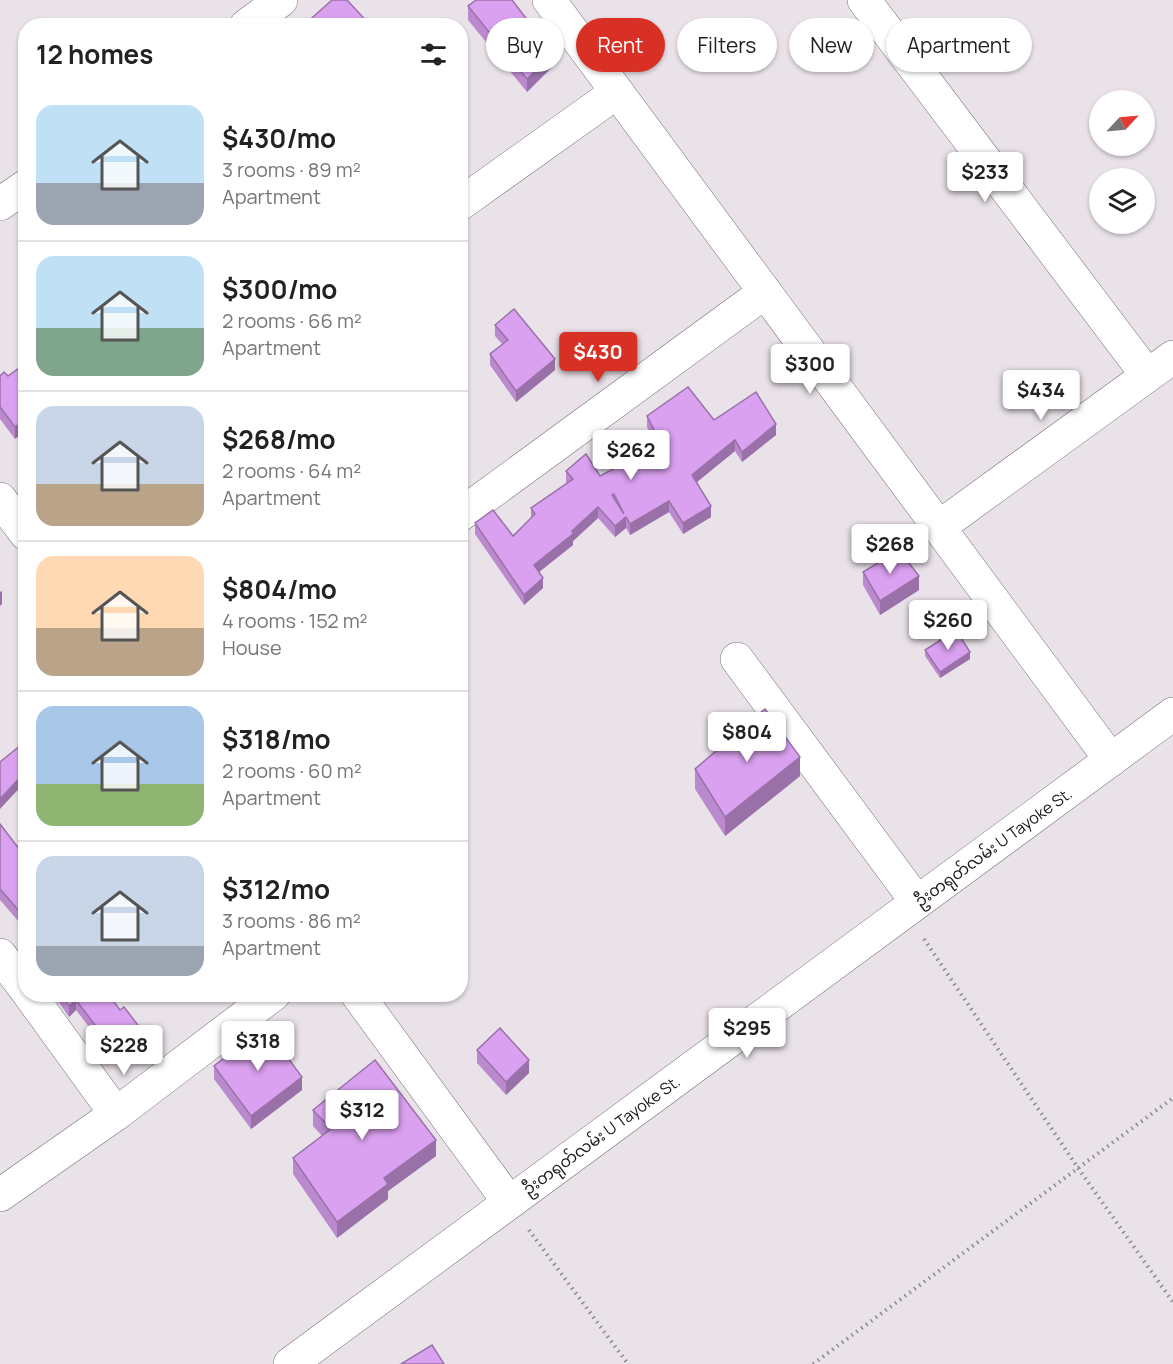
<!DOCTYPE html>
<html lang="en">
<head>
<meta charset="utf-8">
<style>
	body { margin:0; font-family:Manrope,"Noto Sans Myanmar",sans-serif; background:#f2f2f2; color:#222; height:100vh; display:flex; flex-direction:column; font-size:22px; white-space:nowrap }
	* { box-sizing:border-box; margin:0 }
	p { font-size:20px; color:#767676 }
	.icon { flex:none; width:33px; height:33px; fill:none; stroke:currentColor; stroke-width:2; stroke-linecap:round; stroke-linejoin:round }
	.map { position:relative; flex:1; overflow:hidden }
	.side { position:absolute; left:18px; top:18px; width:450px; height:984px; display:flex; flex-direction:column; background:#fff; border-radius:24px; box-shadow:0 2px 4px #0004 }
	.side>* { flex:none }
	.hud { position:absolute; left:486px; top:18px; width:570px; height:54px; display:flex; gap:12px }
	.needle { width:39px; rotate:64deg }
	.tools { position:absolute; left:1089px; top:90px; display:grid; gap:12px }
	.tools a { display:grid; place-items:center; width:66px; height:66px; border-radius:50%; background:#fff; box-shadow:0 2px 4px #0004; font-size:30px }
	.price { position:absolute; translate:-50% -51px; padding:0 14px; border-radius:6px; background:#fff; color:#222; font-size:20px; line-height:39px; filter:drop-shadow(0 2px 3px #0008) }
	.price::after { content:''; position:absolute; left:50%; top:36px; width:18px; height:14px; margin-left:-9px; background:inherit; clip-path:polygon(0 0,100% 0,50% 100%) }
	.price.selected { background:#d93025; color:#fff }
	ul { padding:0; list-style:none }
	li { display:flex; align-items:center; gap:18px; height:150px; padding:0 18px }
	li+li { border-top:2px solid #e0e0e0 }
	li span { display:grid; place-items:center; flex:none; width:168px; height:120px; border-radius:18px; color:#555 }
	li>.icon { margin-inline-start:auto }
	span .icon { width:72px; height:72px; fill:#fffc; stroke-width:1 }
	li b { font-size:26px }
	h2 { display:flex; justify-content:space-between; align-items:center; height:72px; padding:0 18px; font-size:26px }
	.tag { padding:0 21px; border-radius:27px; background:#fff; box-shadow:0 2px 4px #0004; font-size:21px; line-height:54px }
	.tag.selected { background:#d93025; color:#fff }
	.map>svg:first-child { display:block }
	.lines { fill:none; stroke-linecap:round; stroke-linejoin:round }
	.street-casing { stroke:#767076; stroke-width:34 }
	.path { stroke:#8e898d; stroke-width:4; stroke-dasharray:1.5 4.5; stroke-linecap:butt }
	.street { stroke:#fff; stroke-width:33 }
	.wall { fill:#bb8ace }
	.shaded-wall { fill:#9971a8 }
	.building { fill:#daa1f0; stroke:#9971a8; stroke-width:1.5; fill-rule:evenodd }
	.labels { text-anchor:middle; stroke-width:4.5; stroke-linejoin:round; paint-order:stroke }
	.street-label { font-size:16px; fill:#1c191b; stroke:#fff }
</style>
</head>
<body>
<div class="map">
<svg width="1173" height="1364" viewBox="0 0 1173 1364">
	<rect width="100%" height="100%" fill="#eae2e9"/>
	<g class="lines">
		<defs>
			<g id="street">
				<polyline points="549,0 1111,760"/>
				<polyline points="864,0 1147,375"/>
				<polyline points="246,26 281,0"/>
				<polyline points="0,204 26,186"/>
				<polyline points="460,204 617,92"/>
				<polyline points="0,499 26,534"/>
				<polyline points="460,515 765,292"/>
				<polyline points="939,527 1173,357"/>
				<polyline points="737,659 917,902"/>
				<polyline points="0,955 26,990"/>
				<polyline points="29,994 116,1114"/>
				<polyline points="357,994 509,1202"/>
				<polyline points="0,1195 116,1114 274,994"/>
				<polyline points="290,1364 1173,714"/>
			</g>
		</defs>
		<use href="#street" class="street-casing"/>
		<g class="path">
			<polyline points="924,939 1078,1168 1173,1302"/>
			<polyline points="529,1230 628,1364"/>
			<polyline points="813,1364 1173,1098"/>
		</g>
		<use href="#street" class="street"/>
	</g>
	<g class="wall">
		<polygon points="468,6 553,66 527,92 468,20"/>
		<polygon points="495,325 555,370 516,402 490,365 490,354 503,345 495,336"/>
		<polygon points="26,363 15,439 0,419 0,376 8,376"/>
		<polygon points="647,416 714,420 776,435 742,462 735,451 697,482 711,517 683,534 669,512 630,535 626,528 615,537 598,518 573,541 573,545 539,572 543,588 524,605 475,534 475,523 513,536 531,518 531,508 567,484 566,482 566,471 600,476 646,452 645,451 645,440 651,434 647,427"/>
		<polygon points="863,572 919,590 880,615 863,585"/>
		<polygon points="925,650 970,659 940,678 925,656"/>
		<polygon points="695,769 800,776 725,836 695,789"/>
		<polygon points="0,824 26,858 26,930 0,900"/>
		<polygon points="53,994 108,994 141,1039 114,1060 76,1010 69,1017"/>
		<polygon points="477,1050 529,1073 506,1095 477,1063"/>
		<polygon points="214,1066 302,1090 251,1129 214,1079"/>
		<polygon points="313,1110 436,1156 388,1191 388,1199 337,1238 293,1174 293,1158 322,1136 313,1126"/>
	</g>
	<g class="shaded-wall">
		<polygon points="553,53 553,66 527,92 527,79"/>
		<polygon points="555,359 555,370 516,402 516,391"/>
		<polygon points="26,419 26,431 15,439 15,427"/>
		<polygon points="776,424 776,435 742,462 742,452"/>
		<polygon points="463,429 463,441 460,443 460,432"/>
		<polygon points="735,440 735,451 692,486 692,475"/>
		<polygon points="669,501 669,512 630,535 630,524"/>
		<polygon points="711,506 711,517 683,534 683,523"/>
		<polygon points="598,507 598,518 573,541 573,545 534,576 534,565"/>
		<polygon points="626,517 626,528 615,537 615,526"/>
		<polygon points="919,576 919,590 880,615 880,601"/>
		<polygon points="543,578 543,588 524,605 524,595"/>
		<polygon points="2,591 2,604 0,606 0,592"/>
		<polygon points="970,652 970,659 940,678 940,672"/>
		<polygon points="800,757 800,776 725,836 725,817"/>
		<polygon points="26,771 26,781 0,809 0,799"/>
		<polygon points="76,1000 76,1010 69,1017 69,1006"/>
		<polygon points="141,1029 141,1039 114,1060 114,1050"/>
		<polygon points="529,1060 529,1073 506,1095 506,1082"/>
		<polygon points="302,1077 302,1090 251,1129 251,1116"/>
		<polygon points="436,1140 436,1156 388,1191 388,1199 337,1238 337,1222 384,1178"/>
	</g>
	<g class="building">
		<polygon points="332,0 347,0 371,26 303,26"/>
		<polygon points="476,0 512,0 553,53 527,79 468,6"/>
		<polygon points="514,309 555,359 516,391 490,354 508,340 495,325"/>
		<polygon points="26,363 26,419 15,427 0,407 0,376 4,372 8,376"/>
		<path d="M 688,387 L 714,420 L 756,392 L 776,424 L 742,452 L 735,440 L 692,475 L 711,506 L 683,523 L 669,501 L 630,524 L 626,517 L 615,526 L 598,507 L 572,531 L 573,534 L 534,565 L 543,578 L 524,595 L 475,523 L 493,510 L 513,536 L 535,514 L 531,508 L 573,479 L 566,471 L 586,454 L 600,476 L 652,448 L 645,440 L 654,430 L 647,416 ZM 614,494 L 624,514 L 612,495 Z"/>
		<polygon points="899,550 919,576 880,601 863,572"/>
		<polygon points="956,630 970,652 940,672 925,650"/>
		<polygon points="765,709 800,757 725,817 695,769"/>
		<polygon points="26,741 26,771 0,799 0,762"/>
		<polygon points="0,824 26,858 26,919 0,889"/>
		<polygon points="60,994 108,994 120,1010 124,1007 141,1029 114,1050 76,1000 69,1006"/>
		<polygon points="265,1027 302,1077 251,1116 214,1066"/>
		<polygon points="500,1028 529,1060 506,1082 477,1050"/>
		<polygon points="375,1060 436,1140 384,1178 388,1184 337,1222 293,1158 331,1129 313,1110"/>
		<polygon points="432,1345 444,1364 401,1364"/>
	</g>
	<g class="labels">
		<g class="street-label">
			<text transform="translate(993 847) rotate(-36)" y="6">ဦးတရုတ်လမ်း U Tayoke St.</text>
			<text transform="translate(601 1135) rotate(-36)" y="6">ဦးတရုတ်လမ်း U Tayoke St.</text>
		</g>
	</g>
</svg>
<div class="tools">
<a><svg class="needle" viewBox="-14 -14 28 28"><path d="M0-13l5 13h-10z" fill="#e53935"/><path d="M0 13l5-13h-10z" fill="#767676"/></svg></a>
<a><svg class="icon" aria-label="layers" viewBox="0 0 24 24"><path d="M12 4l9 5-9 5-9-5zM3 14l9 5 9-5"/></svg></a>
</div>
<b class="price" style="left:985px;top:203px">$233</b>
<b class="price selected" style="left:598px;top:383px">$430</b>
<b class="price" style="left:810px;top:395px">$300</b>
<b class="price" style="left:1041px;top:421px">$434</b>
<b class="price" style="left:631px;top:481px">$262</b>
<b class="price" style="left:890px;top:575px">$268</b>
<b class="price" style="left:948px;top:651px">$260</b>
<b class="price" style="left:747px;top:763px">$804</b>
<b class="price" style="left:747px;top:1059px">$295</b>
<b class="price" style="left:258px;top:1072px">$318</b>
<b class="price" style="left:124px;top:1076px">$228</b>
<b class="price" style="left:362px;top:1141px">$312</b>
<div class="hud">
<a class="tag">Buy</a>
<a class="tag selected">Rent</a>
<a class="tag">Filters</a>
<a class="tag">New</a>
<a class="tag">Apartment</a>
</div>
<section class="side">
<h2>12 homes<svg class="icon" aria-label="filters" viewBox="0 0 24 24"><path d="M4 7h16M4 17h16"/><circle cx="9" cy="7" r="2"/><circle cx="15" cy="17" r="2"/></svg></h2>
<ul>
<li><span style="background:linear-gradient(#bfe0f5 65%,#9aa5b1 0)"><svg class="icon" aria-label="home" viewBox="0 0 24 24"><path d="M3 11l9-7 9 7M6 9v11h12V9"/></svg></span><div><b>$430/mo</b><p>3 rooms · 89 m²</p><p>Apartment</p></div></li>
<li><span style="background:linear-gradient(#bfe0f5 60%,#7fa58c 0)"><svg class="icon" aria-label="home" viewBox="0 0 24 24"><path d="M3 11l9-7 9 7M6 9v11h12V9"/></svg></span><div><b>$300/mo</b><p>2 rooms · 66 m²</p><p>Apartment</p></div></li>
<li><span style="background:linear-gradient(#c9d6e8 65%,#b9a48a 0)"><svg class="icon" aria-label="home" viewBox="0 0 24 24"><path d="M3 11l9-7 9 7M6 9v11h12V9"/></svg></span><div><b>$268/mo</b><p>2 rooms · 64 m²</p><p>Apartment</p></div></li>
<li><span style="background:linear-gradient(#ffd9b3 60%,#b9a48a 0)"><svg class="icon" aria-label="home" viewBox="0 0 24 24"><path d="M3 11l9-7 9 7M6 9v11h12V9"/></svg></span><div><b>$804/mo</b><p>4 rooms · 152 m²</p><p>House</p></div></li>
<li><span style="background:linear-gradient(#a9c7e8 65%,#8fb573 0)"><svg class="icon" aria-label="home" viewBox="0 0 24 24"><path d="M3 11l9-7 9 7M6 9v11h12V9"/></svg></span><div><b>$318/mo</b><p>2 rooms · 60 m²</p><p>Apartment</p></div></li>
<li><span style="background:linear-gradient(#c9d6e8 75%,#9aa5b1 0)"><svg class="icon" aria-label="home" viewBox="0 0 24 24"><path d="M3 11l9-7 9 7M6 9v11h12V9"/></svg></span><div><b>$312/mo</b><p>3 rooms · 86 m²</p><p>Apartment</p></div></li>
</ul>
</section>
</div>
</body>
</html>
